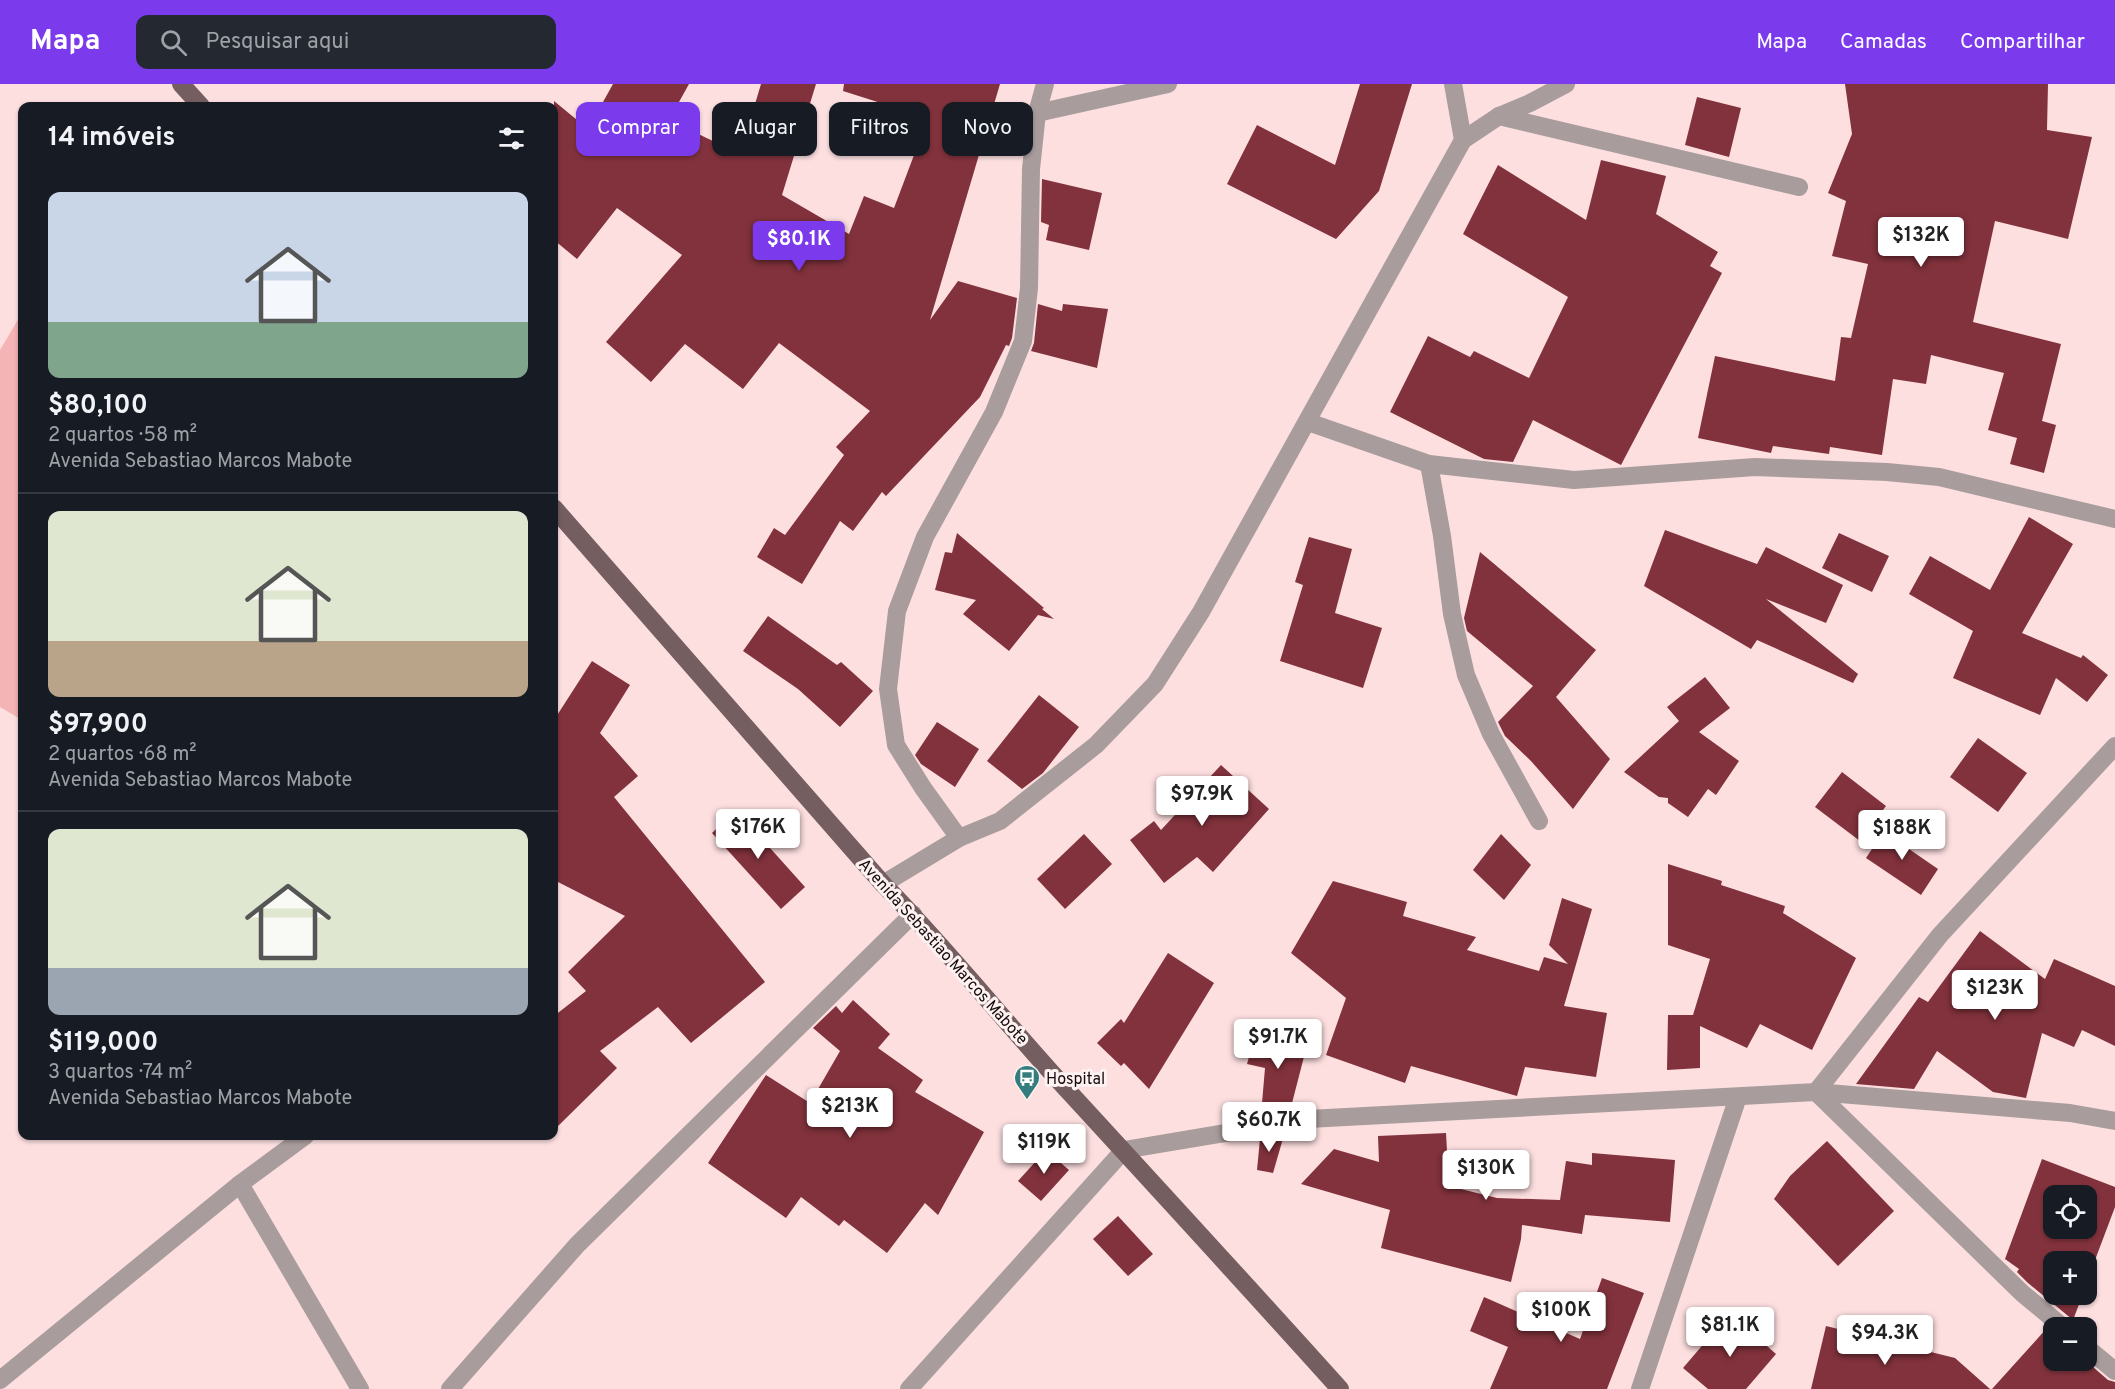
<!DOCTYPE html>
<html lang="pt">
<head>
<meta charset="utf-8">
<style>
	body { margin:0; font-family:Overpass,sans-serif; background:#242831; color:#f1f3f6; height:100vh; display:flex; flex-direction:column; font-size:22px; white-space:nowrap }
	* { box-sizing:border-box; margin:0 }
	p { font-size:20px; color:#9ea1a6 }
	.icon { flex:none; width:33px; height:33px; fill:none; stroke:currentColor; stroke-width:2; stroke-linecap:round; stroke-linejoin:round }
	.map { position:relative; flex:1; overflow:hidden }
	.sheet { position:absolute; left:18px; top:18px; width:540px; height:1038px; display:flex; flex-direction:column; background:#171b24; border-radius:12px; box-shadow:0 2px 4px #0004 }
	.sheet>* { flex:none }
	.guide { position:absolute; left:576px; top:18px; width:570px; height:54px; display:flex; gap:12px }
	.fabs { position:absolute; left:2043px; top:1101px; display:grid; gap:12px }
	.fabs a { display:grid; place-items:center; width:54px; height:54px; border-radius:12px; background:#171b24; box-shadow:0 2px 4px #0004; font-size:30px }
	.price { position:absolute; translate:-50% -51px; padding:0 14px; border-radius:6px; background:#fff; color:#222; font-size:20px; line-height:39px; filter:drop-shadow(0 2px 3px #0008) }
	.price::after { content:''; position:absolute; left:50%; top:36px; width:18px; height:14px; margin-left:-9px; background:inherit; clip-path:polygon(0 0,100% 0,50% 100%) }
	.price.on { background:#7c3aed; color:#fff }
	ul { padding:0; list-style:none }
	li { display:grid; align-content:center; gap:12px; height:318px; padding:0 30px }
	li+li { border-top:2px solid #363941 }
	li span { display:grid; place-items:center; height:186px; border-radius:12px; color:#555 }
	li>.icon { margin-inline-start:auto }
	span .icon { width:108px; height:108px; fill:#fffc; stroke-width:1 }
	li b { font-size:26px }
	h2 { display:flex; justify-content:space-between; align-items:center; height:72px; padding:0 30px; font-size:26px }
	.pill { padding:0 21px; border-radius:12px; background:#171b24; box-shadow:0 2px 4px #0004; font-size:21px; line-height:54px }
	.pill.on { background:#7c3aed; color:#fff }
	header { display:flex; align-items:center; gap:36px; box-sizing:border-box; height:84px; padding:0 30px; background:#7c3aed; color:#fff }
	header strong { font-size:28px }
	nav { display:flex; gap:33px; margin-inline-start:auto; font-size:21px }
	.search { width:420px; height:54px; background:#242831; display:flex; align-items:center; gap:15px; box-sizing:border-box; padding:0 21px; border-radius:12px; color:#9ea1a6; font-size:22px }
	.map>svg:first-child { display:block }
	.green { fill:#f4b4b6 }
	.building { fill:#82323c; fill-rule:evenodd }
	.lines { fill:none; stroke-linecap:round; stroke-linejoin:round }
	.minor { stroke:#a99c9c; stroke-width:18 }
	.major { stroke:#745e5f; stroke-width:18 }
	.labels { text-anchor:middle; stroke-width:6; stroke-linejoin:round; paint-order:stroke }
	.street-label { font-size:16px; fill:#140a0b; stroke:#fdf1f1 }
	.poi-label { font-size:16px; fill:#140a0b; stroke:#fdf1f1; text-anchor:start }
</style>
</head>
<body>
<header>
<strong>Mapa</strong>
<div class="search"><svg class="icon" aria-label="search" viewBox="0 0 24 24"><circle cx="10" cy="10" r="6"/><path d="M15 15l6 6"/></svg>Pesquisar aqui</div>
<nav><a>Mapa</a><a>Camadas</a><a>Compartilhar</a></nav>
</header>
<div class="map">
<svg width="2115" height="1305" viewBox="0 0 2115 1305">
	<rect width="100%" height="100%" fill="#fddfe0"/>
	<polygon class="green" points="22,229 22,636 0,623 0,266"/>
	<g class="building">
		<polygon points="613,0 689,0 669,36 740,70 761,0 816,0 782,111 849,150 864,112 894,124 928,34 843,7 844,0 1000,0 930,236 958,197 1017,214 1012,254 1009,262 1006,261 980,313 886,412 882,408 853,447 840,437 802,500 757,473 774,444 785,451 844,371 836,363 870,327 779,259 743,305 685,260 651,298 606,258 682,171 617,124 577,175 554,156 554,17 588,45"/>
		<polygon points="1360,0 1412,0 1379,107 1336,155 1227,100 1257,41 1335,81"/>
		<polygon points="1845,0 2048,0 2047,46 2092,53 2068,155 1995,137 1973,238 2061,260 2042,337 2056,341 2044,389 2010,380 2017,354 1988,346 2004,289 1931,271 1926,300 1893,295 1882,371 1830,363 1829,370 1773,362 1771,369 1698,354 1715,272 1835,297 1841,253 1851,254 1868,180 1832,172 1846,117 1828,109 1852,50"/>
		<polygon points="1697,13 1741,24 1729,73 1685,61"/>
		<polygon points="1601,76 1666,92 1656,130 1718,168 1710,182 1722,189 1621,381 1533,336 1513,378 1484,375 1390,328 1428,252 1470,273 1474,267 1529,294 1568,213 1463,150 1498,81 1586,136"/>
		<polygon points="1042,95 1102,109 1089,166 1046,156 1049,141 1041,138"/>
		<polygon points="1038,220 1062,227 1063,220 1108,225 1097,284 1031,267 1034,259"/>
		<polygon points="2029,433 2073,460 2022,549 2081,574 2083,571 2108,591 2087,618 2056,594 2040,631 1953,594 1973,547 1909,510 1930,472 1990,506"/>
		<polygon points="1665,446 1757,480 1766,463 1843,501 1826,539 1766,515 1858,590 1853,599 1757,556 1751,565 1644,502"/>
		<polygon points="957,449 1044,524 1042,525 1054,535 1038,531 1009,567 963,530 976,516 935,506 945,468 952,469"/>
		<polygon points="1839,449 1889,472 1872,508 1822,484"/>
		<polygon points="1309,453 1352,465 1335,529 1382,544 1363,604 1280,577 1303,501 1295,498"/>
		<polygon points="1480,468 1596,566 1556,613 1610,675 1573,725 1531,677 1505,652 1498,638 1533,602 1467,547 1464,534"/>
		<polygon points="768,532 837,581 841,578 873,607 840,643 798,605 743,567"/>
		<polygon points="592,577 630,601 600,649 638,692 614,713 765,898 691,959 658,923 600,967 617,984 554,1046 554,932 586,907 568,888 625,832 554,796 554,636"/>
		<polygon points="1705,593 1730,624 1699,648 1739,677 1716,711 1708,705 1688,733 1668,719 1668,714 1659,713 1624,688 1679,637 1667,623"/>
		<polygon points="1039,611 1079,643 1043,689 1022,705 987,677"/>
		<polygon points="937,638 979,665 955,703 921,680 915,671"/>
		<polygon points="1978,654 2027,689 1998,728 1950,693"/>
		<polygon points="1221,681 1269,725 1213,788 1197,773 1164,799 1130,756 1154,737 1161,746"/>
		<polygon points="1842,688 1886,722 1860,757 1815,723"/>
		<polygon points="736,726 805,803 781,825 712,749"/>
		<polygon points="1887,742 1913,759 1909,765 1938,785 1921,811 1866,774"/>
		<polygon points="1084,750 1112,780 1065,825 1037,795"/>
		<polygon points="1501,750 1531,781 1504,816 1473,786"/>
		<polygon points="1668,780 1722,797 1721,801 1785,822 1783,829 1856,874 1812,966 1760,940 1747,964 1700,942 1700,984 1667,986 1668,931 1693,931 1710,875 1668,861"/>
		<polygon points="1333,797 1407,818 1403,832 1476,853 1467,866 1539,887 1544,873 1568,880 1549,861 1562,814 1592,825 1564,922 1607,929 1596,993 1525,983 1517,1012 1411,982 1405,999 1326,971 1346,914 1291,869"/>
		<polygon points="1980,847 2045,895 2054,875 2115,902 2115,962 2082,946 2074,963 2042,949 2026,1014 1993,1008 1937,967 1914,1005 1856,1000 1919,913 1928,918"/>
		<polygon points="1168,869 1214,899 1149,1005 1124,979 1121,982 1097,959 1121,935 1124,939"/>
		<polygon points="853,916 890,950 878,964 923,996 915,1008 984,1048 938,1131 925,1119 887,1169 844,1136 839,1142 801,1113 786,1134 708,1079 766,991 810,1019 840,967 813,944 836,922 842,929"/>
		<polygon points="1256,948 1307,961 1290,1027 1261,1031 1265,984 1247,980"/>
		<polygon points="1446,1049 1449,1102 1497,1114 1560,1116 1566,1077 1592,1081 1592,1069 1675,1076 1670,1138 1585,1131 1582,1150 1522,1141 1521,1155 1511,1198 1381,1164 1390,1126 1301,1100 1334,1065 1379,1078 1378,1052"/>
		<polygon points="1284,1051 1273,1089 1257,1086 1260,1055"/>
		<polygon points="1827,1057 1894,1127 1838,1182 1774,1115 1790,1092"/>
		<polygon points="1046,1066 1069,1086 1041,1117 1018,1097"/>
		<path d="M 2042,1075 L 2115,1103 L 2115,1123 L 2086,1200 L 2086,1178 L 2054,1178 L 2054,1210 L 2083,1210 L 2073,1236 L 2028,1199 L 2017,1188 L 2019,1185 L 2005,1175 ZM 2054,1112 L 2086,1112 L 2086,1144 L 2054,1144 Z"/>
		<polygon points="1118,1132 1153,1170 1128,1192 1093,1155"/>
		<polygon points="1602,1194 1644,1209 1607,1305 1490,1305 1508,1263 1470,1247 1484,1213 1580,1255"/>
		<polygon points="1730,1229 1776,1270 1746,1305 1708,1305 1683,1284"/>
		<polygon points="1826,1242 1955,1274 1990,1305 1811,1305"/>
		<polygon points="2047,1244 2054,1250 2054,1276 2085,1276 2108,1296 2115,1298 2115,1305 1992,1305"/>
	</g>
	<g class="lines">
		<g class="minor">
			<polyline points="1453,0 1463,56"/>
			<polyline points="1037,29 1168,0"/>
			<polyline points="1499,32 1799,103"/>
			<polyline points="1308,338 1429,380 1574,396 1755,383 1887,388 1939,393 2115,435"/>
			<polyline points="1429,380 1442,452 1452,530 1466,591 1491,650 1539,737"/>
			<polyline points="959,754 923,704 896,661 888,605 897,527 925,453 994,328 1023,257 1029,204 1031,85 1037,29 1045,0"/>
			<polyline points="883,800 959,754 1000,737 1096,661 1155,600 1201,528 1463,56 1499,32 1530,19 1566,0"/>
			<polyline points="240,1100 360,1305"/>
			<polyline points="2064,1244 2022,1209 1816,1008 1940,851 2115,662"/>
			<polyline points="2086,1263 2115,1287"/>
			<polyline points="0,1296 240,1100 305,1052"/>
			<polyline points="450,1305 577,1161 913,830"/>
			<polyline points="909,1305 1124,1066 1308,1035 1816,1008 2070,1029 2115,1037"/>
			<polyline points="1640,1305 1738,1013"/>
		</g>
		<g class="major">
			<polyline points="181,0 201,22"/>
			<path d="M 554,424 L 883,800 C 949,867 1007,941 1071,1010 C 1161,1108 1251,1206 1340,1305"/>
		</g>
	</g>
	<defs>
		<symbol id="bus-pin" viewBox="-11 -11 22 30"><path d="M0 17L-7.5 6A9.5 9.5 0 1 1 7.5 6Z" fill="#347d7e" stroke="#fdf1f1"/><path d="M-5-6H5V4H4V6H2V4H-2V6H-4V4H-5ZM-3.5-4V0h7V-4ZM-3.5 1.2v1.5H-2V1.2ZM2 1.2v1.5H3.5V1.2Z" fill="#fff"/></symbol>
	</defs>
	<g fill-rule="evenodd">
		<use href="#bus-pin" x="1012" y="979" width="30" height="40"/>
	</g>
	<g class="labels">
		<g class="street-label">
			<text transform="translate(944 867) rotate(48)" y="6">Avenida Sebastiao Marcos Mabote</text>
		</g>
		<g class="poi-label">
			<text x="1046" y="1000">Hospital</text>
		</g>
	</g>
</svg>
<div class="fabs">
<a><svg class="icon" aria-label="locate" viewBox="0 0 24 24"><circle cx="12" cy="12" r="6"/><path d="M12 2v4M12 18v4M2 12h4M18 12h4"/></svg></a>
<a>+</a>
<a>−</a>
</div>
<b class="price" style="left:1921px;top:184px">$132K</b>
<b class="price on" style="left:799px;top:188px">$80.1K</b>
<b class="price" style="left:1202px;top:743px">$97.9K</b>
<b class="price" style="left:758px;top:776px">$176K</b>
<b class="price" style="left:1902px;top:777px">$188K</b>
<b class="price" style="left:1995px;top:937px">$123K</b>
<b class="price" style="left:1278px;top:986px">$91.7K</b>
<b class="price" style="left:850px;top:1055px">$213K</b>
<b class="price" style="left:1269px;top:1069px">$60.7K</b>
<b class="price" style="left:1044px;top:1091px">$119K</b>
<b class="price" style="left:1486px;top:1117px">$130K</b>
<b class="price" style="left:1561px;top:1259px">$100K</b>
<b class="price" style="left:1730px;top:1274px">$81.1K</b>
<b class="price" style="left:1885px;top:1282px">$94.3K</b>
<div class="guide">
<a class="pill on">Comprar</a>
<a class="pill">Alugar</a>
<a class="pill">Filtros</a>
<a class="pill">Novo</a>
</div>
<section class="sheet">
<h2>14 imóveis<svg class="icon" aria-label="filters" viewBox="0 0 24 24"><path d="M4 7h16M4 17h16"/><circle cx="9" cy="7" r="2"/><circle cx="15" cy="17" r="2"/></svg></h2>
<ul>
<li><span style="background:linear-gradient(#c9d6e8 70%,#7fa58c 0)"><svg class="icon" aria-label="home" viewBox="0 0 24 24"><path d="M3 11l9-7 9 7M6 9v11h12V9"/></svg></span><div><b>$80,100</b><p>2 quartos · 58 m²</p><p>Avenida Sebastiao Marcos Mabote</p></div></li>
<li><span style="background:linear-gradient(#dfe7d0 70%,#b9a48a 0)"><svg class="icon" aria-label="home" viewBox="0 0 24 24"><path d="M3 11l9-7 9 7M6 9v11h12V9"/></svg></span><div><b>$97,900</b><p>2 quartos · 68 m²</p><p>Avenida Sebastiao Marcos Mabote</p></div></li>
<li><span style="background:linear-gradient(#dfe7d0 75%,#9aa5b1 0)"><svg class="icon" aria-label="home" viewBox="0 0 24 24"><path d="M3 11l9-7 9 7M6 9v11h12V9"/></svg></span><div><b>$119,000</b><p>3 quartos · 74 m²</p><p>Avenida Sebastiao Marcos Mabote</p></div></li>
</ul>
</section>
</div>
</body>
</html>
